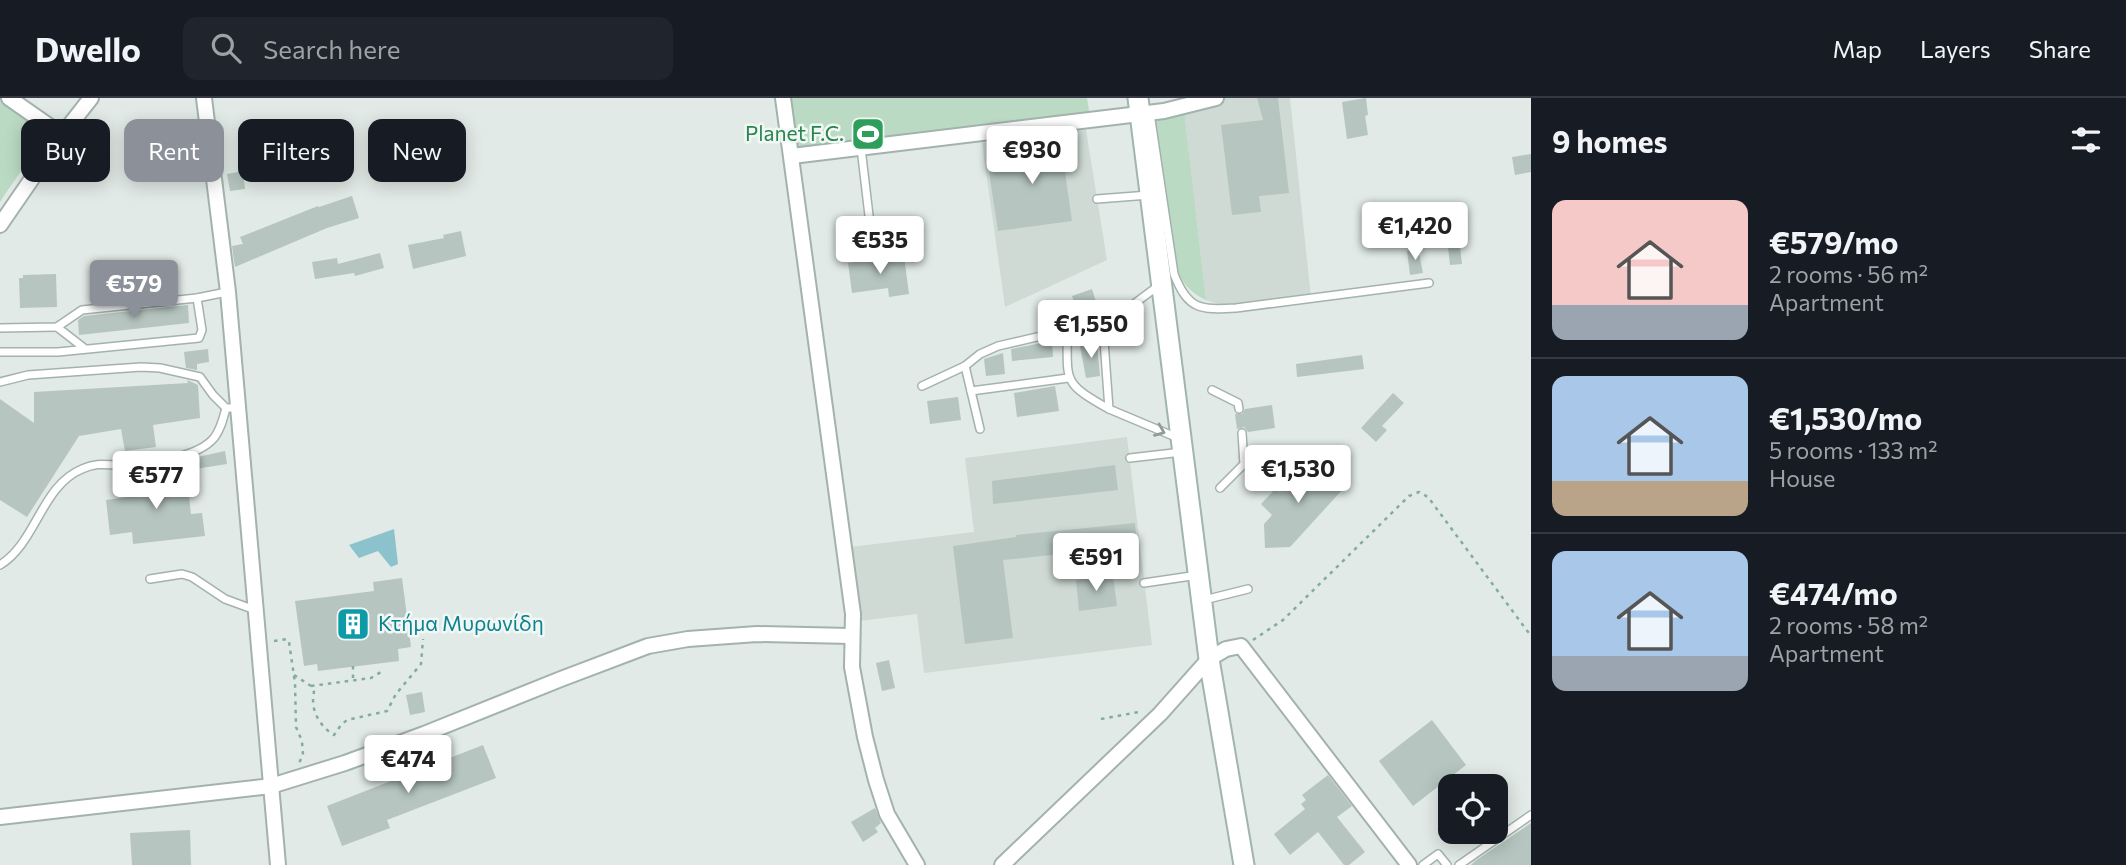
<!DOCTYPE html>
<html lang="en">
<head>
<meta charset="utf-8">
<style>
	body { margin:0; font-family:Commissioner,sans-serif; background:#20242c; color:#f1f3f6; height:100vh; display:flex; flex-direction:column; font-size:26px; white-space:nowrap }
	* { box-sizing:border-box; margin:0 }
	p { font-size:23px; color:#9ea1a6 }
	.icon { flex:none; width:38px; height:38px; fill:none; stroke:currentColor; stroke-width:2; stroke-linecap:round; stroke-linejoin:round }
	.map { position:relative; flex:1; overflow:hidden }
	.drawer { display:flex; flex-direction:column; background:#171b24; width:595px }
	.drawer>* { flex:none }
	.hud { position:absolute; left:21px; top:21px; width:665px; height:63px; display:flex; gap:14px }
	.buttons { position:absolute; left:1438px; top:676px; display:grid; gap:14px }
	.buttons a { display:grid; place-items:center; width:70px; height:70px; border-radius:14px; background:#171b24; box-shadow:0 4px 18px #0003; font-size:35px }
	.price { position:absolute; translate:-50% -60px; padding:0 16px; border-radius:7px; background:#fff; color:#222; font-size:23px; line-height:46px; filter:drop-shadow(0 2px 4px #0008) }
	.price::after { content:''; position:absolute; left:50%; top:42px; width:21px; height:16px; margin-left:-10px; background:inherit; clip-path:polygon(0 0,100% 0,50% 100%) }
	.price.current { background:#8c9099; color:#fff }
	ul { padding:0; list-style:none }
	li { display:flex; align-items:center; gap:21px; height:175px; padding:0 21px }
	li+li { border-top:2px solid #363941 }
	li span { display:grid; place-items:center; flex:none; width:196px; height:140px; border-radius:14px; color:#555 }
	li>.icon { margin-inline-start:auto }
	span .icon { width:84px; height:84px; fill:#fffc; stroke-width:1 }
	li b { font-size:30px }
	h2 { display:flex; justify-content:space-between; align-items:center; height:84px; padding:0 21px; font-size:30px }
	.chip { padding:0 24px; border-radius:14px; background:#171b24; box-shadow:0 4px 18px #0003; font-size:24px; line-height:63px }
	.chip.current { background:#8c9099; color:#fff }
	header { display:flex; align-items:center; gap:42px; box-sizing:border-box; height:98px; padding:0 35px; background:#171b24; border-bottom:2px solid #363941 }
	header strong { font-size:33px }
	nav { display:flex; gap:38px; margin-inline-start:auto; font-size:24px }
	.search { width:490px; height:63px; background:#20242c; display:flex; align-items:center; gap:18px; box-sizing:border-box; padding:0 24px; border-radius:14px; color:#9ea1a6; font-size:26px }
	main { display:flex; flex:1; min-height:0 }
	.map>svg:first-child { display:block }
	.built { fill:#cfdad5 }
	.green { fill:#bbdac4 }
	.water { fill:#8cc2cc }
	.building { fill:#b6c5bf }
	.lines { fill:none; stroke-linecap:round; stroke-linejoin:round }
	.lane-casing { stroke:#a4b2ad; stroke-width:10 }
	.street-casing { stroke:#a4b2ad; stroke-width:18 }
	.secondary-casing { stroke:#a0b5ae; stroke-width:23 }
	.path { stroke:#83aca0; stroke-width:2.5; stroke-dasharray:3.5 5; stroke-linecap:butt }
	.lane { stroke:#fff; stroke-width:7 }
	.street { stroke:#fff; stroke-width:14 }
	.secondary { stroke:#fff; stroke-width:19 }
	.oneway { stroke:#909c9a }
	.labels { text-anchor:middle; stroke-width:5; stroke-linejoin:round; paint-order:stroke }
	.leisure-label { font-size:21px; fill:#27864d; stroke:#f1f7f4; text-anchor:end }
	.culture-label { font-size:21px; fill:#0d838f; stroke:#f1f7f4; text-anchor:start }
</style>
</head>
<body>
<header>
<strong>Dwello</strong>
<div class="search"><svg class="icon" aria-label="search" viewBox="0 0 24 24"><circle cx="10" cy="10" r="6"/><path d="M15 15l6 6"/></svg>Search here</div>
<nav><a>Map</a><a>Layers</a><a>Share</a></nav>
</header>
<main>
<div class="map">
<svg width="1531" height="767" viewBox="0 0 1531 767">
	<rect width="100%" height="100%" fill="#e1eae6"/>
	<g class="built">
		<polygon points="1221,0 1290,0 1311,200 1222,207 1206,202 1184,11"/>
		<polygon points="1086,32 1107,162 1005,209 982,45"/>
		<polygon points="1127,339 1152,547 924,575 917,516 859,523 850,449 974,434 965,360"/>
	</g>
	<g class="green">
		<path d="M 0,0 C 13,8 42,27 36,46 C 32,59 9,90 0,104 Z"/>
		<polygon points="789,0 1087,0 1090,19 795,53"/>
		<path d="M 1184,11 L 1206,202 C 1189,194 1181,184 1175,166 L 1155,22 L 1161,14 Z"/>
	</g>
	<polygon class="water" points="394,431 398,466 391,469 378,453 359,460 349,447"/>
	<g class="building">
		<polygon points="1257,0 1278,0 1289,95 1259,98 1261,114 1232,117 1221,27 1263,22"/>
		<polygon points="1366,0 1368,17 1365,18 1368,37 1347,41 1342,4"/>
		<polygon points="314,33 325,64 271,83 261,52"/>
		<polygon points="1060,39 1072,123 998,133 989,74 1010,71 1006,45"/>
		<polygon points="1531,56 1531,74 1515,77 1512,59"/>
		<polygon points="243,73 245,91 230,93 227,76"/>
		<polygon points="352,98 359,120 327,130 235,169 232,148 243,146 240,139 318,108 319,109"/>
		<polygon points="461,133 466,158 413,171 408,147 444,140 443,137"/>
		<polygon points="1459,140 1462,166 1450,167 1447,141"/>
		<polygon points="1418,150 1423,175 1410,177 1407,153"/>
		<polygon points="380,155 384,170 355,178 354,175 315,181 312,164 337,160 338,166"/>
		<polygon points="904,158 909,196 889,199 888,190 852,195 848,165"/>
		<polygon points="56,176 57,209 20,210 19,180 23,180 23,177"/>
		<polygon points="1092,191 1096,204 1077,211 1072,198"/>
		<polygon points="188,207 189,225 79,237 78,222 84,218"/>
		<polygon points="1052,243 1053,259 1012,263 1011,251"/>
		<polygon points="1097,245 1100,278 1086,280 1080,248"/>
		<polygon points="208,251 209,264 197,266 197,272 186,270 184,254"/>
		<polygon points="1003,255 1005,276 986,278 984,261"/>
		<polygon points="1362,257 1364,271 1297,279 1296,266"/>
		<polygon points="187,282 198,287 200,320 153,327 156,349 125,353 121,331 79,338 27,419 0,402 0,301 34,325 34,294 188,285"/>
		<polygon points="1055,288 1059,313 1017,319 1014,295"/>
		<polygon points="1393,295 1404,305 1382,328 1387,332 1376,344 1361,330"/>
		<polygon points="958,299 961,322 930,326 927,303"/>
		<polygon points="1272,307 1275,330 1248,334 1244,329 1237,331 1235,316 1242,316 1245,311"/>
		<polygon points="225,353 227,366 195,371 193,360"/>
		<polygon points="1312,361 1343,391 1290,449 1265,450 1264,426 1272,417 1261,406 1276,390 1280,394"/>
		<polygon points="1115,367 1118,392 993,406 992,383"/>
		<polygon points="186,371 191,416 202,415 205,438 133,446 132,434 110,437 106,402 128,399 126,385 169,380 168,373"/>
		<polygon points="1135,425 1137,448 1003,462 1013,540 965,546 953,448 1016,439 1016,437"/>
		<polygon points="1113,477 1117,508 1079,513 1076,482"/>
		<polygon points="402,480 411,549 398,551 399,563 318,573 317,566 304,568 295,503 374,493 373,484"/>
		<polygon points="889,562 895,590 882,593 876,565"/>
		<polygon points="422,594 425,614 410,617 406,597"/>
		<polygon points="1432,622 1466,667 1413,708 1379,663"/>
		<polygon points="483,647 496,680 387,722 390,730 342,748 327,708"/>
		<polygon points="1328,677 1352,708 1337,719 1365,754 1349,767 1344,767 1318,734 1290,757 1274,736 1305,711 1301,706 1306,702 1302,697"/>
		<polygon points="875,710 881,725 875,730 878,734 863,744 851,724"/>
		<polygon points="1531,725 1531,767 1471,767 1475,763"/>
		<polygon points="190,732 191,767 132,767 130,735"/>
	</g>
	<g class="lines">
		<defs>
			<g id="lane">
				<path d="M 1150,15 L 1174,176 C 1188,212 1200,212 1236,210 L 1429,185"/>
				<polyline points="861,50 870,126"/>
				<polyline points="1097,101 1149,97"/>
				<polyline points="1158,188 1103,229 1109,311 1178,340"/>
				<polyline points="57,229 84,250"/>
				<polyline points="0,230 57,229 82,212 197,200 227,194"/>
				<path d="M 1067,232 C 1068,284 1061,284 1109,311"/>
				<polyline points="0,254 58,254 199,240 202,232 197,200"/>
				<polyline points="965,268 980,331"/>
				<polyline points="0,284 28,277 141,269 160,270 200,279 213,297 226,310 238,310"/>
				<polyline points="922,288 965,268 980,256 998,248 1067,232 1103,229"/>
				<polyline points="1212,292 1238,305 1239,311"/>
				<polyline points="971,293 1068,280"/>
				<polyline points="1130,360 1182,354"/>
				<polyline points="1220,390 1244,366 1242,335"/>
				<path d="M 0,467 C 37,444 41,388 82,371 C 100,363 107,368 124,367 C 150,364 196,361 214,340 C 221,331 223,321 226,310"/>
				<polyline points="150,481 182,476 192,479 225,501 255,512"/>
				<polyline points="1144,485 1198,477"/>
				<polyline points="1204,502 1248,491"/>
				<polyline points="1423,767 1438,756 1447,767"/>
				<polyline points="1459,767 1531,717"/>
			</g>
			<g id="street">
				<polyline points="9,0 62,37"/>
				<polyline points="204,0 228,194 278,767"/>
				<polyline points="783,0 853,516 852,569 865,639 876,682 887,716 917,767"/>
				<polyline points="792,58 1164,13 1216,0"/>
				<polyline points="0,127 62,37 91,0"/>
				<polyline points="0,719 271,688 345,665 424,636 561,581 648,548 688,541 757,536 851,538"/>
				<polyline points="1002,767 1160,616 1209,561 1226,551 1241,548 1409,767"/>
			</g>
			<polyline id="secondary" points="1138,0 1209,561 1244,767"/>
		</defs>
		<use href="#lane" class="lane-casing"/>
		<use href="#street" class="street-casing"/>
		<use href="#secondary" class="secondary-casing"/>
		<g class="path">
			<polyline points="1253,542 1283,522 1409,398 1419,394 1428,399 1531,538"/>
			<polyline points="274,543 287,541 289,544 295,585 296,629 302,643 303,657 299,665"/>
			<polyline points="353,568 353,583"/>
			<path d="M 294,577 L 311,588 L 314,594 C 310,611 319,628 334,637 L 341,627 L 347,622 L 387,613 L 396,596 L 421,566 L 423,541"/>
			<polyline points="311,588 371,580 381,574"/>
			<polyline points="1101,621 1139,614"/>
		</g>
		<use href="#lane" class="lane"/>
		<use href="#street" class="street"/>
		<use href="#secondary" class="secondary"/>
	</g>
	<defs><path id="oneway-chevron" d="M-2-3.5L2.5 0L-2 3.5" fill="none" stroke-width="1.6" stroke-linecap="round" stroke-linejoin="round" transform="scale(1.75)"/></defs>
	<use class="oneway" href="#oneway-chevron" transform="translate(1160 333) rotate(22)"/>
	<defs>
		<symbol id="stadium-square" viewBox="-11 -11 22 22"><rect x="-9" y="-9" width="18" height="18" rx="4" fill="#2e9e5b" stroke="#f1f7f4"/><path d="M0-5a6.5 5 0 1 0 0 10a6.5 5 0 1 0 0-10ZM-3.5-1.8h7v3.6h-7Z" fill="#fff"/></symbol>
		<symbol id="building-square" viewBox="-11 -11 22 22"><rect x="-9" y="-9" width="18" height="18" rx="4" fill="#0f9aa8" stroke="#f1f7f4"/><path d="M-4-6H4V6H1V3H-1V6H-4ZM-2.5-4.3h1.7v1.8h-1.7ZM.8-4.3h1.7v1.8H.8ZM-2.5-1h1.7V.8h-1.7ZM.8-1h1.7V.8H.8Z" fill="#fff"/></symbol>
	</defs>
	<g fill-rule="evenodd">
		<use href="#stadium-square" x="849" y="17" width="38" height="38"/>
		<use href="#building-square" x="334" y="507" width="38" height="38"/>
	</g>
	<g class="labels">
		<g class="leisure-label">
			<text x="844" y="43">Planet F.C.</text>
		</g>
		<g class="culture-label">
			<text x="378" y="533">Κτήμα Μυρωνίδη</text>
		</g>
	</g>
</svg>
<div class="buttons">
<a><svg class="icon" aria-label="locate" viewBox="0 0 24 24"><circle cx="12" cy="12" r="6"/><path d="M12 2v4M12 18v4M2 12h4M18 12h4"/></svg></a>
</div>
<b class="price" style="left:1032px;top:88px">€930</b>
<b class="price" style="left:1415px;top:164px">€1,420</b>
<b class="price" style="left:880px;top:178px">€535</b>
<b class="price current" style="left:134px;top:222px">€579</b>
<b class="price" style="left:1091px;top:262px">€1,550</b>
<b class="price" style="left:1298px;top:407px">€1,530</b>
<b class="price" style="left:156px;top:413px">€577</b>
<b class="price" style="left:1096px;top:495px">€591</b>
<b class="price" style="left:408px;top:697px">€474</b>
<div class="hud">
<a class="chip">Buy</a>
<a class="chip current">Rent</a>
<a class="chip">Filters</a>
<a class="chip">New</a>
</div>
</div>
<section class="drawer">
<h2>9 homes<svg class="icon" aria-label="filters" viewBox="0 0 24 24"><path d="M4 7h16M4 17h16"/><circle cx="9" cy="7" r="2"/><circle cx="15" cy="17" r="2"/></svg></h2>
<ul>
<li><span style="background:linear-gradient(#f6c9c9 75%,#9aa5b1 0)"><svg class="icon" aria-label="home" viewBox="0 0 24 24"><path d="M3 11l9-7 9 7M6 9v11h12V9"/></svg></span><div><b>€579/mo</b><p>2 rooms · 56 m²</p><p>Apartment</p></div></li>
<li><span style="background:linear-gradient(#a9c7e8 75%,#b9a48a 0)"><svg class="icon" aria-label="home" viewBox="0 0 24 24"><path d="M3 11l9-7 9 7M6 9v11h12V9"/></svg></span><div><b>€1,530/mo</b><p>5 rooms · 133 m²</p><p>House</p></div></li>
<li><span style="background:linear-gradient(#a9c7e8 75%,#9aa5b1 0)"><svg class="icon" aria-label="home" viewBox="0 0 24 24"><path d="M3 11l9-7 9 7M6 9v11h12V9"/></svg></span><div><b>€474/mo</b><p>2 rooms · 58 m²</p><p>Apartment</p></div></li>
</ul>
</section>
</main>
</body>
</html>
